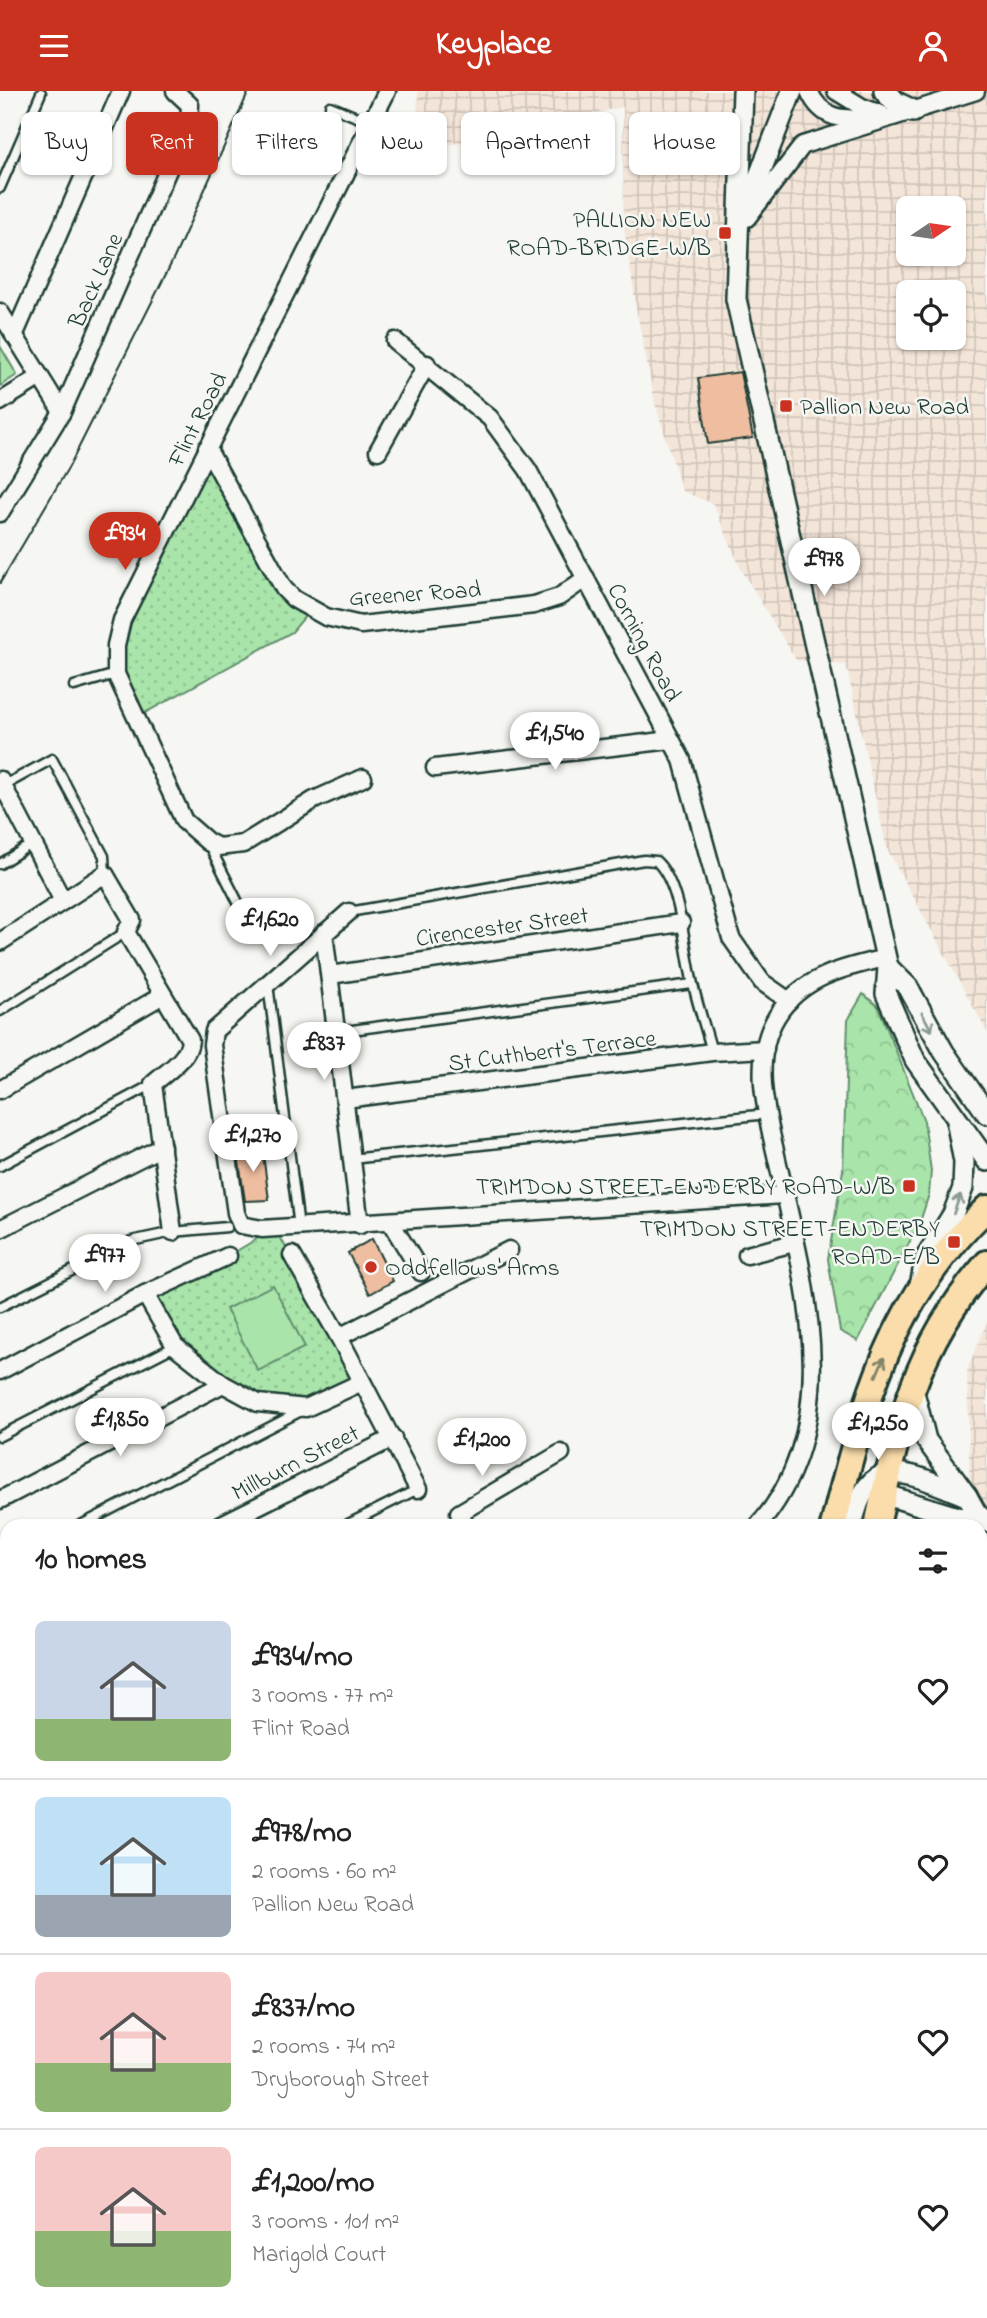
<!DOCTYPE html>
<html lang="en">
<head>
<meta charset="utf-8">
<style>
	body { margin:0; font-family:"Indie Flower",sans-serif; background:#f2f2f2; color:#222; height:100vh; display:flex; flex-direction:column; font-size:26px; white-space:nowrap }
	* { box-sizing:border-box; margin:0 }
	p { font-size:23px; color:#767676 }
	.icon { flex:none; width:38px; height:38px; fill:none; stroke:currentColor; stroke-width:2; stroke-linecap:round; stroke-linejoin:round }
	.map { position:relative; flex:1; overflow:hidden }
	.drawer { position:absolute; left:0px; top:1428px; width:987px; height:800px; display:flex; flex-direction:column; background:#fff; border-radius:21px 21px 0 0; box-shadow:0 2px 5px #0004 }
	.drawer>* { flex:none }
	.banner { position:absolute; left:21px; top:21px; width:945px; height:63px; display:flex; gap:14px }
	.needle { width:46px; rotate:77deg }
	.buttons { position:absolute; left:896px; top:105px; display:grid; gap:14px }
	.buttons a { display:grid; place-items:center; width:70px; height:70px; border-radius:10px; background:#fff; box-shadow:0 2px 5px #0004; font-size:35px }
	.price { position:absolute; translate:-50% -60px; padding:0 16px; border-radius:24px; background:#fff; color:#222; font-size:23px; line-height:46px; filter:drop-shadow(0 2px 4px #0008) }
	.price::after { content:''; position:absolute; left:50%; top:42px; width:21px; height:16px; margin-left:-10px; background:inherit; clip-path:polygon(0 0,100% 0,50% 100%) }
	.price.selected { background:#c8321e; color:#fff }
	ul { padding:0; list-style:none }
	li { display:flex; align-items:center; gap:21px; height:175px; padding:0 35px }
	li+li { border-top:2px solid #e0e0e0 }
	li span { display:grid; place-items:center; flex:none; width:196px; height:140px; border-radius:10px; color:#555 }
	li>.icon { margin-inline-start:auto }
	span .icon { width:84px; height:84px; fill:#fffc; stroke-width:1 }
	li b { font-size:30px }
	h2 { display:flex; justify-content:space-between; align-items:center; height:84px; padding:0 35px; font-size:30px }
	.pill { padding:0 24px; border-radius:10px; background:#fff; box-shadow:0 2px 5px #0004; font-size:24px; line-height:63px }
	.pill.selected { background:#c8321e; color:#fff }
	header { display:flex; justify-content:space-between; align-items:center; height:91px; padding:0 35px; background:#c8321e; color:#fff; font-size:32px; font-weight:800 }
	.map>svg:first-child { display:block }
	.built { fill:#f4e5d9 }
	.industrial { fill:url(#industrial-grid); fill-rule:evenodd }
	.grass { fill:url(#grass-dots); stroke:#64906f; stroke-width:2 }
	.forest { fill:url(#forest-crowns); stroke:#64906f; stroke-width:2 }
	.green { fill:#a9e4aa; stroke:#64906f; stroke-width:2 }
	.building { fill:#efbda0; stroke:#1f3d34; stroke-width:2 }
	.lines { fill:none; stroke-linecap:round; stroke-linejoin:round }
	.service-casing { stroke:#1f3d34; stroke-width:13 }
	.minor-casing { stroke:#1f3d34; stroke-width:21 }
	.tertiary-casing { stroke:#1f3d34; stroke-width:24 }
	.secondary-casing { stroke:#1f3d34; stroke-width:26 }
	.trunk-casing { stroke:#1f3d34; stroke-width:30 }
	.service { stroke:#f6f6f2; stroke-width:8 }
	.minor { stroke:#f6f6f2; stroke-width:16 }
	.tertiary { stroke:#f6f6f2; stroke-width:19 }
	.secondary { stroke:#f6f6f2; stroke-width:21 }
	.trunk { stroke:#faddab; stroke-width:24 }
	.tram { stroke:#1f3d34; stroke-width:2 }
	.oneway { stroke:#8a9a93 }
	.oneway2 { stroke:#82856a }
	.poi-dot { fill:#c8321e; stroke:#f6f6f2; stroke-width:2.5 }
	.labels { text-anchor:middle; stroke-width:5; stroke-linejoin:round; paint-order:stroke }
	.poi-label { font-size:24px; fill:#1f3d34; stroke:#f6f6f2; text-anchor:end }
	.street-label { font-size:24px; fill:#1f3d34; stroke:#f6f6f2 }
</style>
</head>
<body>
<header><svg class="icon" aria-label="menu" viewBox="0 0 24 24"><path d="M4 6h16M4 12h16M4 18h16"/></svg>Keyplace<svg class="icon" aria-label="person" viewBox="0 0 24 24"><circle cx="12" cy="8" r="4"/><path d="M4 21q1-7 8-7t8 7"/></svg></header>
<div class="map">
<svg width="987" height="2227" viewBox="0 0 987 2227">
	<defs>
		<pattern id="industrial-grid" width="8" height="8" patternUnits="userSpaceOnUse" patternTransform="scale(1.75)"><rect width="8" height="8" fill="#f4e5d9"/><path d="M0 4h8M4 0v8" fill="none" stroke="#d1c5bb"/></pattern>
		<pattern id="grass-dots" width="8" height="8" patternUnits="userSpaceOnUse" patternTransform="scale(1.75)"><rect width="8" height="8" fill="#a9e4aa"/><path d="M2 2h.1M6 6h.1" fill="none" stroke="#91c493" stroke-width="1.8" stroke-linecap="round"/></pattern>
		<pattern id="forest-crowns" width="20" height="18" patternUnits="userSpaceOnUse" patternTransform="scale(1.75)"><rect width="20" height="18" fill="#a9e4aa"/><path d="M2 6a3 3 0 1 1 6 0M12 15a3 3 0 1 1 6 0" fill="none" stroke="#91c493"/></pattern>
	</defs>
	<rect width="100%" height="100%" fill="#f6f6f2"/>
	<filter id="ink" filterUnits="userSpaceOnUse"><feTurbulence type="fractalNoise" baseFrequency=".0143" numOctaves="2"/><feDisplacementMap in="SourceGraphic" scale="14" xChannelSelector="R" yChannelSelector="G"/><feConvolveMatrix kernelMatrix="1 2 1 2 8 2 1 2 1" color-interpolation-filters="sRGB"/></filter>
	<g filter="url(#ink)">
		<g class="built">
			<polygon points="980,1458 987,1460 987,2192 980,2194"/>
			<polygon points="265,2221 915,2221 900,2227 271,2227"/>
		</g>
		<g class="industrial">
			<path d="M 418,0 L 987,0 L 987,941 L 887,758 L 846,574 L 796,569 L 741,478 L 713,413 L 682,400 L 655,312 L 637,222 L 624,136 L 623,16 L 416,61 ZM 908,117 L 954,117 L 954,163 L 908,163 ZM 908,201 L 954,201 L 954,247 L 908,247 Z"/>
			<polygon points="987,1231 987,1417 970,1399 967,1279"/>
		</g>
		<g class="grass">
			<polygon points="207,357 271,479 311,518 292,541 134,628 116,554"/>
			<polygon points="275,1137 362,1291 306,1317 273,1315 190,1269 145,1203 228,1165"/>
			<rect x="159" y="2221" width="59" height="6"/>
			<polygon points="298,2221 351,2221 351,2227 297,2227"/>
		</g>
		<polygon class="forest" points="863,903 878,915 924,1030 931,1080 929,1103 920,1131 858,1250 840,1240 828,1168 843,1079 848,929"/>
		<g class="green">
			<polygon points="0,244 0,255 17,284 0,295"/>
			<polygon points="273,1194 305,1256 258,1280 226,1218"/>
		</g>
		<g class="building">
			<polygon points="740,281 753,347 708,353 698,287"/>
			<polygon points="262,1055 269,1109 245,1110 237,1058"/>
			<polygon points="372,1148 393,1190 370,1203 348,1162"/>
		</g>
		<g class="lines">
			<defs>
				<g id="service">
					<polyline points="330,15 371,32"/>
					<polyline points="0,97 41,2"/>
					<polyline points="74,595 116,583"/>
					<polyline points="3,695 52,668 104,765 105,783"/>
					<polyline points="209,754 245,825"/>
					<polyline points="0,773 33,752"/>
					<path d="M 349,821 L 644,769 L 656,770 C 682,794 684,859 693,893 C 698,916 706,938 712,961"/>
					<polyline points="268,893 299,1136"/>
					<polyline points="0,920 126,841"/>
					<polyline points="337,941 692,893"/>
					<polyline points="351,1068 767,1023"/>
					<polyline points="0,1075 153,993"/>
					<polyline points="0,1216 131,1150 173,1141 227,1136"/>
					<polyline points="0,1345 175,1255"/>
					<polyline points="79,1435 303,1319"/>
					<polyline points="344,1435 418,1398"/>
					<polyline points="0,1476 7,1472"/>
					<polyline points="0,1610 7,1607"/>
					<polyline points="980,1673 987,1660"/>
					<polyline points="0,2092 7,2097"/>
					<polyline points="713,2221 714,2227"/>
					<polyline points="768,2221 770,2227"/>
					<polyline points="796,2227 814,2221"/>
				</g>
				<g id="minor">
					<path d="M 809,0 C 823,32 846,28 877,27"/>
					<polyline points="836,0 862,16 881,23"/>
					<polyline points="747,127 803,54 976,0"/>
					<polyline points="0,221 62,321"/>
					<polyline points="14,245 121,0"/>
					<polyline points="395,250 490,327 528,379 682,669 731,847 762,891 789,910"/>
					<polyline points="0,311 40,286"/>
					<polyline points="207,357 284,498 294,508 326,526 361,534 534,514 559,506 586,487"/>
					<polyline points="378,360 427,273"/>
					<polyline points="0,422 62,321 189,31 190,14 175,0"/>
					<polyline points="435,677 671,649"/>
					<polyline points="363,687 314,709 243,753 218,756 208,751 184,730 116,583 116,554 122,529 387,0"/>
					<polyline points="0,689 63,810"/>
					<polyline points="349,821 214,940 212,954 236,1122 241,1134 262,1138 784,1104"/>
					<polyline points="324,842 360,1134"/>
					<path d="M 0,851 L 105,783 L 132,829 L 126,841 L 190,949 C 189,968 166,981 153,993 L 173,1141"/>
					<polyline points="330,884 681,832"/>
					<polyline points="0,999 163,904"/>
					<polyline points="345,1008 712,961 765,958"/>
					<polyline points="391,1132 421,1181"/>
					<polyline points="0,1138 162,1056"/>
					<polyline points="292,1164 339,1246 418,1398"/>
					<polyline points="747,1164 794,1152"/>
					<polyline points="145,1203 175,1255 223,1293 258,1312 306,1317 362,1291"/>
					<polyline points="339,1246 509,1159"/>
					<polyline points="0,1280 145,1203 228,1165"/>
					<polyline points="0,1409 223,1293"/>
					<polyline points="218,1435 393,1347"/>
					<polyline points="466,1435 459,1422 561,1362"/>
					<path d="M 758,1435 C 849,1330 803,1185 776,1064 C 766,1020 751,967 777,925 C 801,886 845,876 886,867"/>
					<polyline points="0,1545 7,1542"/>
					<polyline points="0,1734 7,1748"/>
					<polyline points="0,1804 7,1800"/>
					<polyline points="0,2209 7,2209"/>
				</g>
				<g id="tertiary">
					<polyline points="743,0 736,208 888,876 886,903 915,969 987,1070"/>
					<polyline points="743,126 792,0"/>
					<polyline points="888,876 908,896 944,961 987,1023"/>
					<polyline points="920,1196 925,1168 953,1123 963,1097 964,1071 957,1034"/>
					<polyline points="913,1297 926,1349 967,1405"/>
					<polyline points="872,1397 883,1403 961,1427 977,1423"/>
					<path d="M 852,1435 C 868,1356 910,1383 967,1405 L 977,1423 L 987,1431"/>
					<polyline points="0,1952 7,1963"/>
					<polyline points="980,2208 987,2205"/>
					<polyline points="262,2221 267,2227"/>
					<polyline points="934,2227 949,2221"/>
				</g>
				<polyline id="secondary" points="885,0 896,12 913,20"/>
				<g id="trunk">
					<path d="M 833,1435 C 864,1312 891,1208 987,1117"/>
					<path d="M 877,1435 C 899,1331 915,1255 987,1172"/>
					<polyline points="145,2221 146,2227"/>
					<polyline points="237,2227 238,2221"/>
				</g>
			</defs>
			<use href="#service" class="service-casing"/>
			<use href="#minor" class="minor-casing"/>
			<use href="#tertiary" class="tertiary-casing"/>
			<use href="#secondary" class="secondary-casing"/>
			<use href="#trunk" class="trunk-casing"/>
			<use href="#service" class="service"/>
			<use href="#minor" class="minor"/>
			<use href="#tertiary" class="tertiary"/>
			<use href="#secondary" class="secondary"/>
			<use href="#trunk" class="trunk"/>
			<polyline class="tram" points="0,492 71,372 174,167 249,0"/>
		</g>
		<defs><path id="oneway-shaft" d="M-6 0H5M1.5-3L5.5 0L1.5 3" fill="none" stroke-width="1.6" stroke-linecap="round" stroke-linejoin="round" transform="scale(1.75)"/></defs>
		<g class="oneway">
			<use href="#oneway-shaft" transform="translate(927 931) rotate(61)"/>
			<use href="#oneway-shaft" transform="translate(957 1113) rotate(-70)"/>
		</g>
		<use class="oneway2" href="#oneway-shaft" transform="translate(880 1276) rotate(-67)"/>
	</g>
	<g class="poi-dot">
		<rect x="718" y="135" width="14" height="14" rx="3.5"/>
		<rect x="779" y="308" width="14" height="14" rx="3.5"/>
		<rect x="902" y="1088" width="14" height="14" rx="3.5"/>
		<rect x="947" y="1144" width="14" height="14" rx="3.5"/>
		<circle cx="371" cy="1176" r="7"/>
	</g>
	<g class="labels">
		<g class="poi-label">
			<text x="711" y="136">PALLION NEW<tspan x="711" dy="28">ROAD-BRIDGE-W/B</tspan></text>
			<text x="800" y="323" text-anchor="start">Pallion New Road</text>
			<text x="895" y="1103">TRIMDON STREET-ENDERBY ROAD-W/B</text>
			<text x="940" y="1145">TRIMDON STREET-ENDERBY<tspan x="940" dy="28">ROAD-E/B</tspan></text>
			<text x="385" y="1184" text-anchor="start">Oddfellows' Arms</text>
		</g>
		<g class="street-label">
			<text transform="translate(95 189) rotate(-66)" y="8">Back Lane</text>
			<text transform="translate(197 328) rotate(-63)" y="8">Flint Road</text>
			<text transform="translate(415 502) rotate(-4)" y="8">Greener Road</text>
			<text transform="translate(645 551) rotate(62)" y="8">Corning Road</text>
			<text transform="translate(502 835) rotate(-8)" y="8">Cirencester Street</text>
			<text transform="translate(552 959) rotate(-7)" y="8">St Cuthbert's Terrace</text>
			<text transform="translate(295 1371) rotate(-27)" y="8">Millburn Street</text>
		</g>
	</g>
</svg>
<div class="buttons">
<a><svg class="needle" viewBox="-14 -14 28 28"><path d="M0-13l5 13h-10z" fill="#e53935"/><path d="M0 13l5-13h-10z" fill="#767676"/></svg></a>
<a><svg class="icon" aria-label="locate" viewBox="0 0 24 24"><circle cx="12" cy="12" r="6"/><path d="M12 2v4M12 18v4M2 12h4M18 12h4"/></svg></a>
</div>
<b class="price selected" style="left:125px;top:481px">£934</b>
<b class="price" style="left:824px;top:507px">£978</b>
<b class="price" style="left:555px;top:681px">£1,540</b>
<b class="price" style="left:270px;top:867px">£1,620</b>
<b class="price" style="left:324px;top:991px">£837</b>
<b class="price" style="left:253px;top:1083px">£1,270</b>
<b class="price" style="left:105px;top:1203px">£977</b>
<b class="price" style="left:120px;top:1367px">£1,850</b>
<b class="price" style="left:878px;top:1371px">£1,250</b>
<b class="price" style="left:482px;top:1387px">£1,200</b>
<div class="banner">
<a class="pill">Buy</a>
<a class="pill selected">Rent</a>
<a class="pill">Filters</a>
<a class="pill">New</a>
<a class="pill">Apartment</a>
<a class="pill">House</a>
</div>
<section class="drawer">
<h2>10 homes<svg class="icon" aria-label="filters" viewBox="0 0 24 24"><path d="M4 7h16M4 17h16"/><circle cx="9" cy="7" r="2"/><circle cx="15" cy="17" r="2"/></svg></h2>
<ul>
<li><span style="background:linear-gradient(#c9d6e8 70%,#8fb573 0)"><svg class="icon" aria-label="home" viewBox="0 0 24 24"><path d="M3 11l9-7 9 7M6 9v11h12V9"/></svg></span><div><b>£934/mo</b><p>3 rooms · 77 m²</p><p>Flint Road</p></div><svg class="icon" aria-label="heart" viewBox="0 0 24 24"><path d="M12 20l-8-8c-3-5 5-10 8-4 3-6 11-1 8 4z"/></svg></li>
<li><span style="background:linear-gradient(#bfe0f5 70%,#9aa5b1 0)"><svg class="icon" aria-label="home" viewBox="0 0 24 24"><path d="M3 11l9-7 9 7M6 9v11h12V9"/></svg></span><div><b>£978/mo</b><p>2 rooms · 60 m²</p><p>Pallion New Road</p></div><svg class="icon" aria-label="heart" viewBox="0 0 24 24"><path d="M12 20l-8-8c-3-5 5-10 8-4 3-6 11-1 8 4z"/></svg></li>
<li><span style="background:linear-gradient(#f6c9c9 65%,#8fb573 0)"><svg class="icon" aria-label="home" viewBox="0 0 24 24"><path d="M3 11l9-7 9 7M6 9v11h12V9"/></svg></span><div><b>£837/mo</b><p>2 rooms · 74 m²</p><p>Dryborough Street</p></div><svg class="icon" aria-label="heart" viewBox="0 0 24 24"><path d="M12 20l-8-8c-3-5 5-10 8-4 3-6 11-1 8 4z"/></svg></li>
<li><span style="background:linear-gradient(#f6c9c9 60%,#8fb573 0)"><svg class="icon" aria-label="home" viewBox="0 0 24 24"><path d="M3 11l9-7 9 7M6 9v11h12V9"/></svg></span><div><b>£1,200/mo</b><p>3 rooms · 101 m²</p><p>Marigold Court</p></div><svg class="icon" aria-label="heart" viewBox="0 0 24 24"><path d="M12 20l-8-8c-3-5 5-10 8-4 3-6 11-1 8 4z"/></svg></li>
</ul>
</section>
</div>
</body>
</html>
